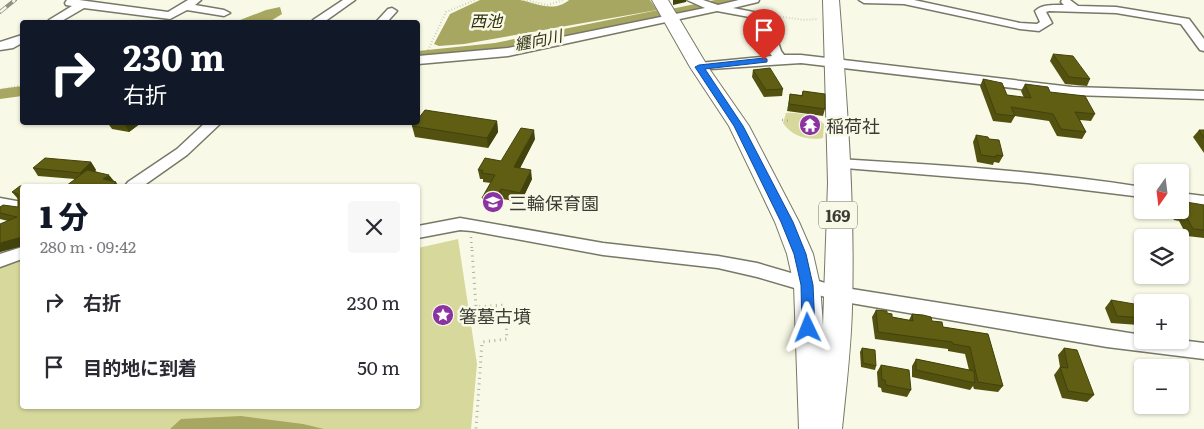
<!DOCTYPE html>
<html lang="ja">
<meta charset="utf-8">
<style>
:root{--surface:#fff;--page:#f7f7f7;--text:#2b2b33;--muted:#7c7c81;--accent:#111827}
body{margin:0;font-family:Literata,"Noto Sans JP",serif;background:var(--page);color:var(--text);height:100vh;display:flex;flex-direction:column;font-size:19px;white-space:nowrap}
*{box-sizing:border-box;margin:0}
p{font-size:16px;color:var(--muted)}
.icon{flex:none;width:28px;height:28px;fill:none;stroke:currentColor;stroke-width:2;stroke-linecap:round;stroke-linejoin:round}
.map{position:relative;flex:1;overflow:hidden}
.panel{position:absolute;left:20px;top:184px;width:400px;height:225px;display:flex;flex-direction:column;background:var(--surface);border-radius:5px;box-shadow:0 1px 4px #0004}
.panel>*{flex:none}
.top-card{position:absolute;left:20px;top:20px;width:400px;height:105px;border-radius:5px;box-shadow:0 1px 4px #0004;background:#111827;color:#fff;overflow:hidden}
.needle{width:32px;rotate:194deg}
.tools{position:absolute;left:1134px;top:164px;display:grid;gap:10px}
.tools a{display:grid;place-items:center;width:55px;height:55px;border-radius:5px;background:var(--surface);box-shadow:0 1px 4px #0004;font-size:25px}
.pin{position:absolute;display:grid;place-items:center;width:42px;height:42px;color:#fff;margin:-51px -21px;border-radius:50% 50% 50% 0;rotate:-45deg;box-shadow:0 0 5px #0007}
.pin .icon{rotate:45deg}
.me{position:absolute;width:55px;margin:-28px;rotate:358deg;stroke-linejoin:round;filter:drop-shadow(0 0 4px #0008)}
.turn{display:flex;align-items:center;gap:18px;height:105px;padding:0 20px;font-size:22px}
.turn .icon{width:65px;height:65px;stroke-width:2.5}
.turn b{display:block;font-size:35px;line-height:42px}
.round{display:grid;place-items:center;flex:none;width:52px;height:52px;border-radius:5px;background:var(--page)}
.head{display:flex;align-items:center;justify-content:space-between;height:85px;padding:0 20px}
h1{font-size:30px;font-weight:800;line-height:38px;color:var(--accent)}
ul{padding:0;list-style:none}
li{display:flex;align-items:center;gap:15px;height:65px;padding:0 20px}
li div{flex:1}
li b{display:block;font-size:19px}
li em{font-style:normal}
.map>svg:first-child{display:block}
</style>
<div class="map">
<svg width="1204" height="429" viewBox="0 0 1204 429">
<rect width="100%" height="100%" fill="#f8f9e6"/>
<g fill="#d7d89c">
<path d="M 786,113 C 798,112 815,115 824,124 L 823,138 C 807,141 792,136 783,123 Z"/>
<polygon points="458,239 477,364 471,429 0,429 0,266 22,258 22,406 418,406 418,248"/>
</g>
<g fill="#a7a761">
<path d="M 480,0 C 492,0 508,0 520,0 C 536,3 554,13 569,0 L 650,0 L 657,10 L 464,44 L 439,46 L 434,44 L 450,14 Z"/>
<polygon points="280,7 282,14 269,22 235,22 266,10"/>
<polygon points="241,416 303,424 324,429 170,429 181,419"/>
</g>
<g fill="none" stroke-linecap="round" stroke-linejoin="round">
<g fill="#a7a761" fill-rule="evenodd">
<polygon points="715,0 746,0 744,3 739,4 676,17 671,15 668,12 671,9"/>
<polygon points="658,10 663,12 666,15 663,18 495,53 418,61 418,51 495,43"/>
<polygon points="22,86 22,96 0,99 0,89"/>
</g>
<g stroke="#787868" stroke-width="3">
<g id="minor">
<polygon points="79,0 168,12 188,0 201,0 195,5 224,10 230,13 224,16 187,10 170,19 84,8 60,22 48,22 49,20 72,6 66,5 65,3 67,0"/>
<polygon points="343,0 355,0 324,22 312,22 313,20"/>
<polygon points="687,0 703,0 718,5 739,0 759,0 758,2 733,8 769,15 781,51 784,55 801,55 1072,87 1204,91 1204,99 1072,95 801,63 695,70 693,67 695,64 699,63 772,56 769,52 760,19 717,11 508,56 418,64 418,56 508,48 705,8"/>
<path d="M 859,0 L 914,0 L 1020,23 L 1037,24 L 1040,22 L 1035,11 C 1042,4 1053,5 1064,5 L 1061,2 L 1062,0 L 1070,0 L 1078,6 L 1116,7 L 1189,19 L 1204,39 L 1204,51 L 1200,50 L 1181,24 L 1116,13 L 1049,11 L 1046,12 L 1052,23 L 1039,31 L 1020,29 L 904,4 L 864,3 Z"/>
<polygon points="392,8 397,11 387,22 376,22 388,9"/>
<polygon points="22,35 22,43 13,48 0,50 0,42"/>
<polygon points="206,122 222,122 187,155 143,186 125,186 128,182 177,149"/>
<path d="M 838,159 C 940,165 1042,171 1142,187 L 1142,197 L 1028,183 L 833,167 L 831,164 L 833,161 Z"/>
<polygon points="1180,193 1204,196 1204,206 1180,203"/>
<polygon points="0,198 22,202 22,212 0,208"/>
<polygon points="460,218 603,243 718,256 757,263 839,287 1142,335 1142,340 1180,340 1204,343 1204,359 1107,347 839,301 757,277 718,268 603,255 472,231 460,230 418,238 418,226"/>
<polygon points="22,247 22,259 0,267 0,254"/>
</g>
</g>
<g stroke="#787868" stroke-width="2">
<path id="highway" d="M 652,0 L 668,0 L 708,67 L 749,126 L 799,222 L 813,254 L 820,285 L 823,326 L 828,183 L 823,0 L 839,0 C 847,102 855,205 852,308 C 851,348 846,389 842,429 L 799,429 L 794,285 L 787,254 L 775,222 L 729,126 L 690,67 Z"/>
</g>
<g stroke="#adaea0" stroke-width="2" stroke-dasharray="0.5 2.5" stroke-linecap="butt">
<polyline points="524,0 548,5 563,0"/>
<polyline points="774,16 805,20 818,19"/>
<polyline points="428,50 446,12 475,0"/>
<polyline points="0,90 22,85"/>
</g>
<g stroke="#adaea0" stroke-width="2.5" stroke-dasharray="1 4" stroke-linecap="butt">
<polyline points="782,120 791,121"/>
<polyline points="471,237 472,252"/>
</g>
<g stroke="#adaea0" stroke-width="3" stroke-dasharray="1 4.5" stroke-linecap="butt">
<polyline points="472,250 476,307 505,305 507,339 482,342 476,429"/>
<polyline points="490,322 506,320"/>
</g>
<use href="#minor" fill="#fff" fill-rule="evenodd"/>
<use href="#highway" fill="#fff" fill-rule="evenodd"/>
<g stroke="#909084" stroke-width="4">
<polyline id="rail" points="0,12 15,0"/>
</g>
<use href="#rail" stroke="#f8f9e6" stroke-width="2.5" stroke-dasharray="8" stroke-linecap="butt"/>
</g>
<g fill="#52510f">
<polygon points="1053,54 1090,79 1087,86 1065,84 1050,61"/>
<polygon points="753,70 783,89 782,96 764,97 752,77"/>
<polygon points="983,79 1007,95 1024,98 1021,91 1025,84 1050,92 1095,114 1091,121 1080,120 1086,132 1082,139 1057,136 1049,121 1015,116 1011,123 993,121 980,86"/>
<polygon points="803,91 825,109 823,116 787,111 790,94 802,95"/>
<polygon points="497,121 498,132 488,148 415,137 412,126"/>
<polygon points="107,122 141,123 129,132 112,129"/>
<polygon points="1199,130 1204,130 1204,153 1193,137"/>
<polygon points="976,135 989,139 1003,156 999,163 994,162 993,165 977,162 973,142"/>
<polygon points="535,139 520,168 532,179 521,202 502,199 496,210 484,207 482,198 491,183 483,182 483,179 480,179 478,170 501,161"/>
<polygon points="91,162 96,170 95,171 116,182 118,185 75,179 38,176 33,168"/>
<polygon points="22,186 22,246 0,252 8,221 0,219 0,207 18,207 18,199 12,192"/>
<polygon points="1204,205 1204,238 1187,236 1179,221 1174,220 1168,210 1180,210"/>
<polygon points="1111,300 1142,310 1142,322 1139,325 1111,323 1105,308"/>
<polygon points="876,310 887,313 892,317 909,320 912,314 932,321 943,327 988,334 1003,386 998,392 974,389 973,386 970,390 912,377 912,366 916,359 969,370 965,354 948,351 948,349 875,339 872,317"/>
<polygon points="862,348 876,366 875,370 861,367 860,352"/>
<polygon points="1064,348 1094,395 1087,402 1062,398 1054,375 1060,367 1058,355"/>
<polygon points="881,365 911,390 907,397 882,392 881,388 878,387 877,372"/>
</g>
<g fill="#42420d">
<polygon points="673,0 686,0 686,2 673,5"/>
<polygon points="497,121 498,132 488,148 487,138"/>
<polygon points="128,122 141,123 129,132 125,125"/>
<polygon points="534,130 535,139 516,176 514,167"/>
<polygon points="91,162 96,170 85,180 80,173"/>
<polygon points="531,170 532,179 521,202 520,193"/>
<polygon points="109,175 114,181 103,179"/>
<polygon points="501,189 502,199 496,210 495,200"/>
<polygon points="22,237 22,246 0,252 0,243"/>
</g>
<g fill="#5f5e12" stroke="#42420d">
<polygon points="1053,54 1073,56 1090,79 1069,77"/>
<polygon points="770,68 783,89 766,90 753,70"/>
<polygon points="983,79 1002,83 1007,95 1031,98 1025,84 1048,87 1050,92 1085,96 1095,114 1075,112 1086,132 1061,129 1053,114 1011,107 1015,116 996,114"/>
<polygon points="803,91 825,94 825,109 789,104 790,94 802,96"/>
<polygon points="425,110 497,121 487,138 412,126 415,122 418,122 418,119"/>
<polygon points="110,122 128,122 125,125"/>
<polygon points="521,128 534,130 514,167 531,170 520,193 501,189 495,200 482,198 495,175 482,173 483,170 478,170 485,158 501,161"/>
<polygon points="1199,130 1204,130 1204,138"/>
<polygon points="976,135 988,137 989,139 999,140 1003,156 996,155 996,157 981,155"/>
<polygon points="45,158 91,162 80,173 33,168"/>
<polygon points="87,170 109,175 103,179 116,182 114,184 125,186 66,186"/>
<polygon points="20,186 22,186 22,237 0,243 0,224 17,217 0,213 0,207 3,205 18,207 18,194 12,192"/>
<polygon points="1180,201 1204,205 1204,230 1193,229 1185,214 1179,213 1178,210 1180,210"/>
<polygon points="1111,300 1140,305 1142,310 1142,318 1117,316"/>
<polygon points="876,310 887,311 887,313 892,314 892,317 913,321 912,314 923,315 931,317 932,321 942,322 943,327 988,334 1003,386 978,382 970,347 953,344 952,342 878,332"/>
<polygon points="862,348 875,350 876,366 863,363"/>
<polygon points="1064,348 1077,350 1094,395 1068,391 1060,367 1068,368"/>
<polygon points="916,359 974,371 975,383 916,370"/>
<polygon points="881,365 909,370 911,390 886,385 885,380 882,380"/>
</g>
<polygon fill="#1a73e8" stroke="#114b97" points="764,58 767,59 767,62 705,69 743,126 793,222 806,254 813,285 815,328 813,332 808,334 804,332 802,328 801,285 794,254 781,222 734,126 695,67 699,65"/>
<defs>
<g id="temple-disc" transform="scale(1.125)"><circle r="9.5" fill="#8b34a1" stroke="#f8f9e6"/><path d="M0-6L5-2H3V0L6.5 2.5H4V6H1.5V3h-3V6H-4V2.5H-6.5L-3 0V-2H-5Z" fill="#fff"/></g>
<g id="school-disc" transform="scale(1.125)"><circle r="9.5" fill="#8b34a1" stroke="#f8f9e6"/><path d="M0-5L7-2L0 1L-7-2ZM-4 1L0 2.5L4 1V4Q0 6-4 4Z" fill="#fff"/></g>
<g id="sight-disc" transform="scale(1.125)"><circle r="9.5" fill="#8b34a1" stroke="#f8f9e6"/><path d="M0-6L1.8-2.2L6-1.7L2.9 1.2L3.7 5.4L0 3.3L-3.7 5.4L-2.9 1.2L-6-1.7L-1.8-2.2Z" fill="#fff"/></g>
</defs>
<g fill-rule="evenodd">
<use href="#temple-disc" x="810" y="125"/>
<use href="#school-disc" x="493" y="202"/>
<use href="#sight-disc" x="443" y="315"/>
</g>
<g text-anchor="middle" dominant-baseline="central" stroke-width="5" stroke-linejoin="round" paint-order="stroke">
<g font-size="16" font-style="italic" fill="#313111" stroke="#f8f9e6">
<text x="486" y="20">西池</text>
<text transform="translate(538 39) rotate(-11)">纒向川</text>
</g>
<rect fill="#f8f9e6" stroke="#747469" stroke-width="1" x="819" y="201.5" width="38" height="27" rx="4"/>
<g font-size="16" font-weight="bold" fill="#3b3b34">
<text x="838" y="215">169</text>
</g>
<g font-size="18" fill="#3b3b34" stroke="#f8f9e6" text-anchor="start">
<text x="826" y="125">稲荷社</text>
<text x="509" y="202">三輪保育園</text>
<text x="459" y="315">箸墓古墳</text>
</g>
</g>
</svg>
<div class="tools">
<a><svg class="needle" viewBox="-14 -14 28 28"><path d="M0-13l5 13h-10z" fill="#e53935"/><path d="M0 13l5-13h-10z" fill="#7c7c81"/></svg></a>
<a><svg class="icon" aria-label="layers" viewBox="0 0 24 24"><path d="M12 4l9 5-9 5-9-5zM3 14l9 5 9-5"/></svg></a>
<a>+</a>
<a>−</a>
</div>
<div class="pin" style="left:764px;top:60px;background:#d93025"><svg class="icon" aria-label="arrive" viewBox="0 0 24 24"><path d="M6 21V4h12l-3 4 3 4H6"/></svg></div>
<svg class="me" style="left:808px;top:328px" viewBox="-20 -20 40 40"><path d="M0-17L14 15 0 8-14 15z" fill="#1a73e8" stroke="#fff" stroke-width="4"/></svg>
<div class="top-card">
<div class="turn"><svg class="icon" aria-label="right" viewBox="0 0 24 24"><path d="M7 20v-9h11M14 6l5 5-5 5"/></svg><div><b>230 m</b>右折</div></div>
</div>
<section class="panel">
<div class="head"><div><h1>1 分</h1><p>280 m · 09:42</p></div><a class="round"><svg class="icon" aria-label="close" viewBox="0 0 24 24"><path d="M6 6l12 12M18 6L6 18"/></svg></a></div>
<ul>
<li><svg class="icon" aria-label="right" viewBox="0 0 24 24"><path d="M7 20v-9h11M14 6l5 5-5 5"/></svg><div><b>右折</b></div><em>230 m</em></li>
<li><svg class="icon" aria-label="arrive" viewBox="0 0 24 24"><path d="M6 21V4h12l-3 4 3 4H6"/></svg><div><b>目的地に到着</b></div><em>50 m</em></li>
</ul>
</section>
</div>
